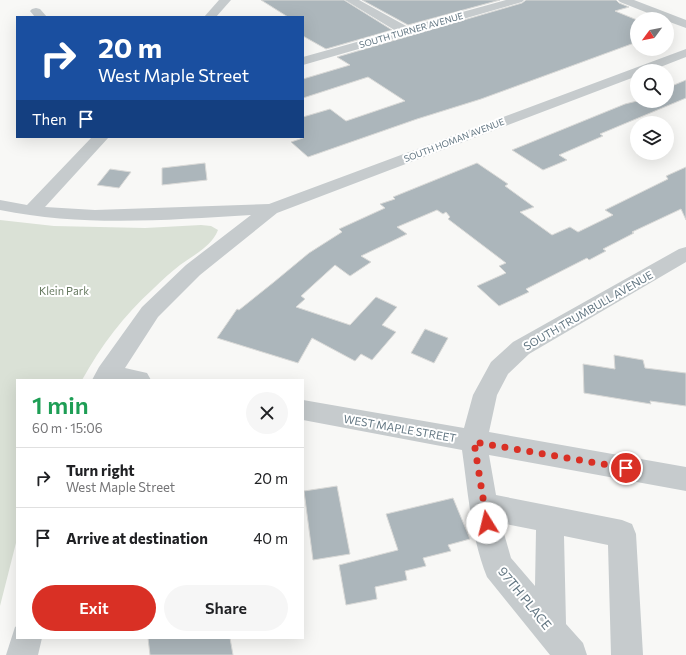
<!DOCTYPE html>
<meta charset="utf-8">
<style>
:root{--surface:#fff;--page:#f6f6f6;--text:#202124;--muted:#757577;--line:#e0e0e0;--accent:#d93025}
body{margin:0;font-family:Commissioner,sans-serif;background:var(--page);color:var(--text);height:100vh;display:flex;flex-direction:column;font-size:15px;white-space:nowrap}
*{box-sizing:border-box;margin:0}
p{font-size:13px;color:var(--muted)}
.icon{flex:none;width:22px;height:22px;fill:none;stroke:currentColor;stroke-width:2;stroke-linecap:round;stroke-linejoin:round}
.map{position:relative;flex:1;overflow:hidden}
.panel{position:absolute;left:16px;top:379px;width:288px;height:260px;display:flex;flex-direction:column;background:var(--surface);border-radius:0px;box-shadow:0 4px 16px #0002}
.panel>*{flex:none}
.top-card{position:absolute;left:16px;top:16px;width:288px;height:122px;border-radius:0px;box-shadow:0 4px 16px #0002;background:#1a4fa0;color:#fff;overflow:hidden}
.needle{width:26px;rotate:238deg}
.fabs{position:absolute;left:630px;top:12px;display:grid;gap:8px}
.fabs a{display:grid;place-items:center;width:44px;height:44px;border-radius:50%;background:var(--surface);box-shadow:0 4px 16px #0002;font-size:20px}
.pin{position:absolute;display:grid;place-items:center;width:34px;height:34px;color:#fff;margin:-17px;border:2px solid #fff;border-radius:50%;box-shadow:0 1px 4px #0007}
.me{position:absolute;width:44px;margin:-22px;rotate:351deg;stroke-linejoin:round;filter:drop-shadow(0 0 3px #0008)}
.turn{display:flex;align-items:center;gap:14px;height:84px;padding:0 16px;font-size:18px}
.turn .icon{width:52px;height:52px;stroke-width:2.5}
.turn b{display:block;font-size:28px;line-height:34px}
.then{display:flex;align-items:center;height:38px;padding:0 16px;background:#0003;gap:8px;font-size:15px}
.round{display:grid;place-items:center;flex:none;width:42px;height:42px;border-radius:21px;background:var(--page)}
.headline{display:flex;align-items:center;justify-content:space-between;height:68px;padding:0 16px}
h1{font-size:24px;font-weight:600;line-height:30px;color:#1e9e55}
.button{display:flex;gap:8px;margin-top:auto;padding:8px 16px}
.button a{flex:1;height:46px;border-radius:24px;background:var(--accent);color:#fff;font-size:16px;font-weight:600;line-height:46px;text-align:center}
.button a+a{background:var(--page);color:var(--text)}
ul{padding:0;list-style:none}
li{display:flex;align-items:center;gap:12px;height:60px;padding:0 16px;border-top:1px solid var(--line)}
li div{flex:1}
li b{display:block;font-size:15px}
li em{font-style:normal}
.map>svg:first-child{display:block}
</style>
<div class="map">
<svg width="686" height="655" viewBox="0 0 686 655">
<rect width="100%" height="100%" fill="#f8f8f6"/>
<path fill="#dae1d6" d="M 0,220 L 54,226 L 145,228 L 201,225 L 211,226 L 218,230 C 212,246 194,255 180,265 C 171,272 162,280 153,289 C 124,315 101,346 82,380 L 17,380 L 17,539 L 0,606 Z"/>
<g fill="#acb6bb" stroke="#dadad8">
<polygon points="261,0 344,0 392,30 326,49 303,36 303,17 288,17"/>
<polygon points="362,0 500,0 408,25"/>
<polygon points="526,0 616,0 619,3 629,7 615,11 637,20 637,42 481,99 417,119 308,157 291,142 303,138 303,117 330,109 346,121 405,101 368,77 303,98 303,79 350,65 337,57 522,3"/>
<polygon points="686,80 686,98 600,134 603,136 559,155 567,160 543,170 512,150 625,104 637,101 667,101 667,88"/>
<polygon points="205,163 207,180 162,185 162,168"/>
<polygon points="477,163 508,184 505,186 534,207 520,212 552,235 570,227 578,232 613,215 605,210 668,179 666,176 686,167 686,220 681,209 632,232 634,233 603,249 606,251 589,260 587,258 526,289 529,292 499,306 477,286 506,273 499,266 506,263 448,219 450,217 446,212 443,214 437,210 397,227 407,234 361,256 371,262 350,276 335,265 301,296 305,299 296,307 350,325 376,297 397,307 382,325 396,332 372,360 361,354 355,361 312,338 298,363 217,338 237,309 239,310 274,282 309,253 342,232 339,229 385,208 380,204 395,199 393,197"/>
<polygon points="110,169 131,172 119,188 97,185"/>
<polygon points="425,329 448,338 434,363 411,353"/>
<polygon points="614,355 643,360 645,368 686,373 686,406 650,401 651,404 584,393 583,364 615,369"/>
<polygon points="337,486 350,554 313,560 304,491"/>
<polygon points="453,498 470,539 448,545 451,551 423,558 426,566 405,571 407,580 375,587 377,599 346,605 339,565 398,550 386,514"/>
<polygon points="148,638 230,638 233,655 150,655"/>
</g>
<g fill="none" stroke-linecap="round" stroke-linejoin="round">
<g fill="#c6cbcd" fill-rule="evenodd">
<polygon points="219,0 231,0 216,17 204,17"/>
<polygon points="345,0 359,0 408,27 506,0 524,0 522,2 303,65 303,57 396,31"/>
<polygon points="618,0 634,0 686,20 686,28 667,21 667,19 663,19 620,2"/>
<polygon points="36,8 40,9 47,17 35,17 30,11 32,9"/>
<path d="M 686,49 L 686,57 L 650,71 L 637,71 L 637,76 L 277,213 L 200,275 L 158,317 L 125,368 L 147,373 L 151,380 L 92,380 L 99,367 L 142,307 L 186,265 L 251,215 C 167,220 83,227 0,210 L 0,200 L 27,205 L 92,137 L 109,137 L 45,207 L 95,210 L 269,204 Z"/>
<path d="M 686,247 L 686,262 L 529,354 L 508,374 L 497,395 L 489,432 L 686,467 L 686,491 L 489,455 L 496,495 L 622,520 L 632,524 L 636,534 L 643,655 L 611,655 L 608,545 L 564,536 L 566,624 L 583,643 L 587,655 L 550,655 L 487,577 C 471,537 468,492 462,450 L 303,420 L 303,400 L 464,428 L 473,395 L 491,362 L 513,342 L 679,249 ZM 501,523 L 536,530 L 535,586 L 511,558 Z"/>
<polygon points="17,626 17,638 42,638 38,655 6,655 15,627"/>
</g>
</g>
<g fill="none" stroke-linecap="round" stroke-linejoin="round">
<polyline stroke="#d93025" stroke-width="7" stroke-dasharray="0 12.6" points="487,523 474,442 626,468"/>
</g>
<g text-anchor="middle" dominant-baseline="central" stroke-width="4" stroke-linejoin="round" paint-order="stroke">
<g font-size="9" fill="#627682" stroke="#fff">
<text transform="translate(411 30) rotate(-16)">SOUTH TURNER AVENUE</text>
<text transform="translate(454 140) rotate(-21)">SOUTH HOMAN AVENUE</text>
</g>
<g font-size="11" fill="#677a61" stroke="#fff">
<text x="64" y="290">Klein Park</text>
</g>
<g font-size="11" fill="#627682" stroke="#fff">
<text transform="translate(588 310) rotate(-30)">SOUTH TRUMBULL AVENUE</text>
<text transform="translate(400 428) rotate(10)">WEST MAPLE STREET</text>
</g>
<g font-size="13" fill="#627682" stroke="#fff">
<text transform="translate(525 598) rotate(51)">97TH PLACE</text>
</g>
</g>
</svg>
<div class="fabs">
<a><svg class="needle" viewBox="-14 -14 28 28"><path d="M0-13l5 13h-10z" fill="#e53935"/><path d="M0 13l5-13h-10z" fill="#757577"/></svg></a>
<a><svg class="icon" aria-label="search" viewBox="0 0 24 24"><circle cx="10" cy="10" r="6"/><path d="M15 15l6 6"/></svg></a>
<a><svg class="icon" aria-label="layers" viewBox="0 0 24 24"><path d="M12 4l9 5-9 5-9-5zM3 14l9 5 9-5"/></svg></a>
</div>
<div class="pin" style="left:626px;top:468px;background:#d93025"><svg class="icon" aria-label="arrive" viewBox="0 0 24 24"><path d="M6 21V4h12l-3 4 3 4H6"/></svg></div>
<svg class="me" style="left:487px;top:523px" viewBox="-20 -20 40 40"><circle r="19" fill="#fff"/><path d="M0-13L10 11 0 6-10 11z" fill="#d93025"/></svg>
<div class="top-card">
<div class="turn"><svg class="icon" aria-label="right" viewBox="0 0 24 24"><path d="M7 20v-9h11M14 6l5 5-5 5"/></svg><div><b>20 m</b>West Maple Street</div></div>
<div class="then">Then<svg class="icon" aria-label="arrive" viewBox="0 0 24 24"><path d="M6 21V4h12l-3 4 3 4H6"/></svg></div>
</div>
<section class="panel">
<div class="headline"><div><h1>1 min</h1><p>60 m · 15:06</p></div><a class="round"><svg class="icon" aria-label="close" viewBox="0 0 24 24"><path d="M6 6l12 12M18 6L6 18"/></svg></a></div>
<ul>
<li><svg class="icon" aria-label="right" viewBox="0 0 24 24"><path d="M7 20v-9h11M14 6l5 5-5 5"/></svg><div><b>Turn right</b><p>West Maple Street</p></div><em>20 m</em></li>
<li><svg class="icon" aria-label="arrive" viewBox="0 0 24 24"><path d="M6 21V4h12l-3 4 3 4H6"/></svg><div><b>Arrive at destination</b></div><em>40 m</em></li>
</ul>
<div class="button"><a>Exit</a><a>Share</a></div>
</section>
</div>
